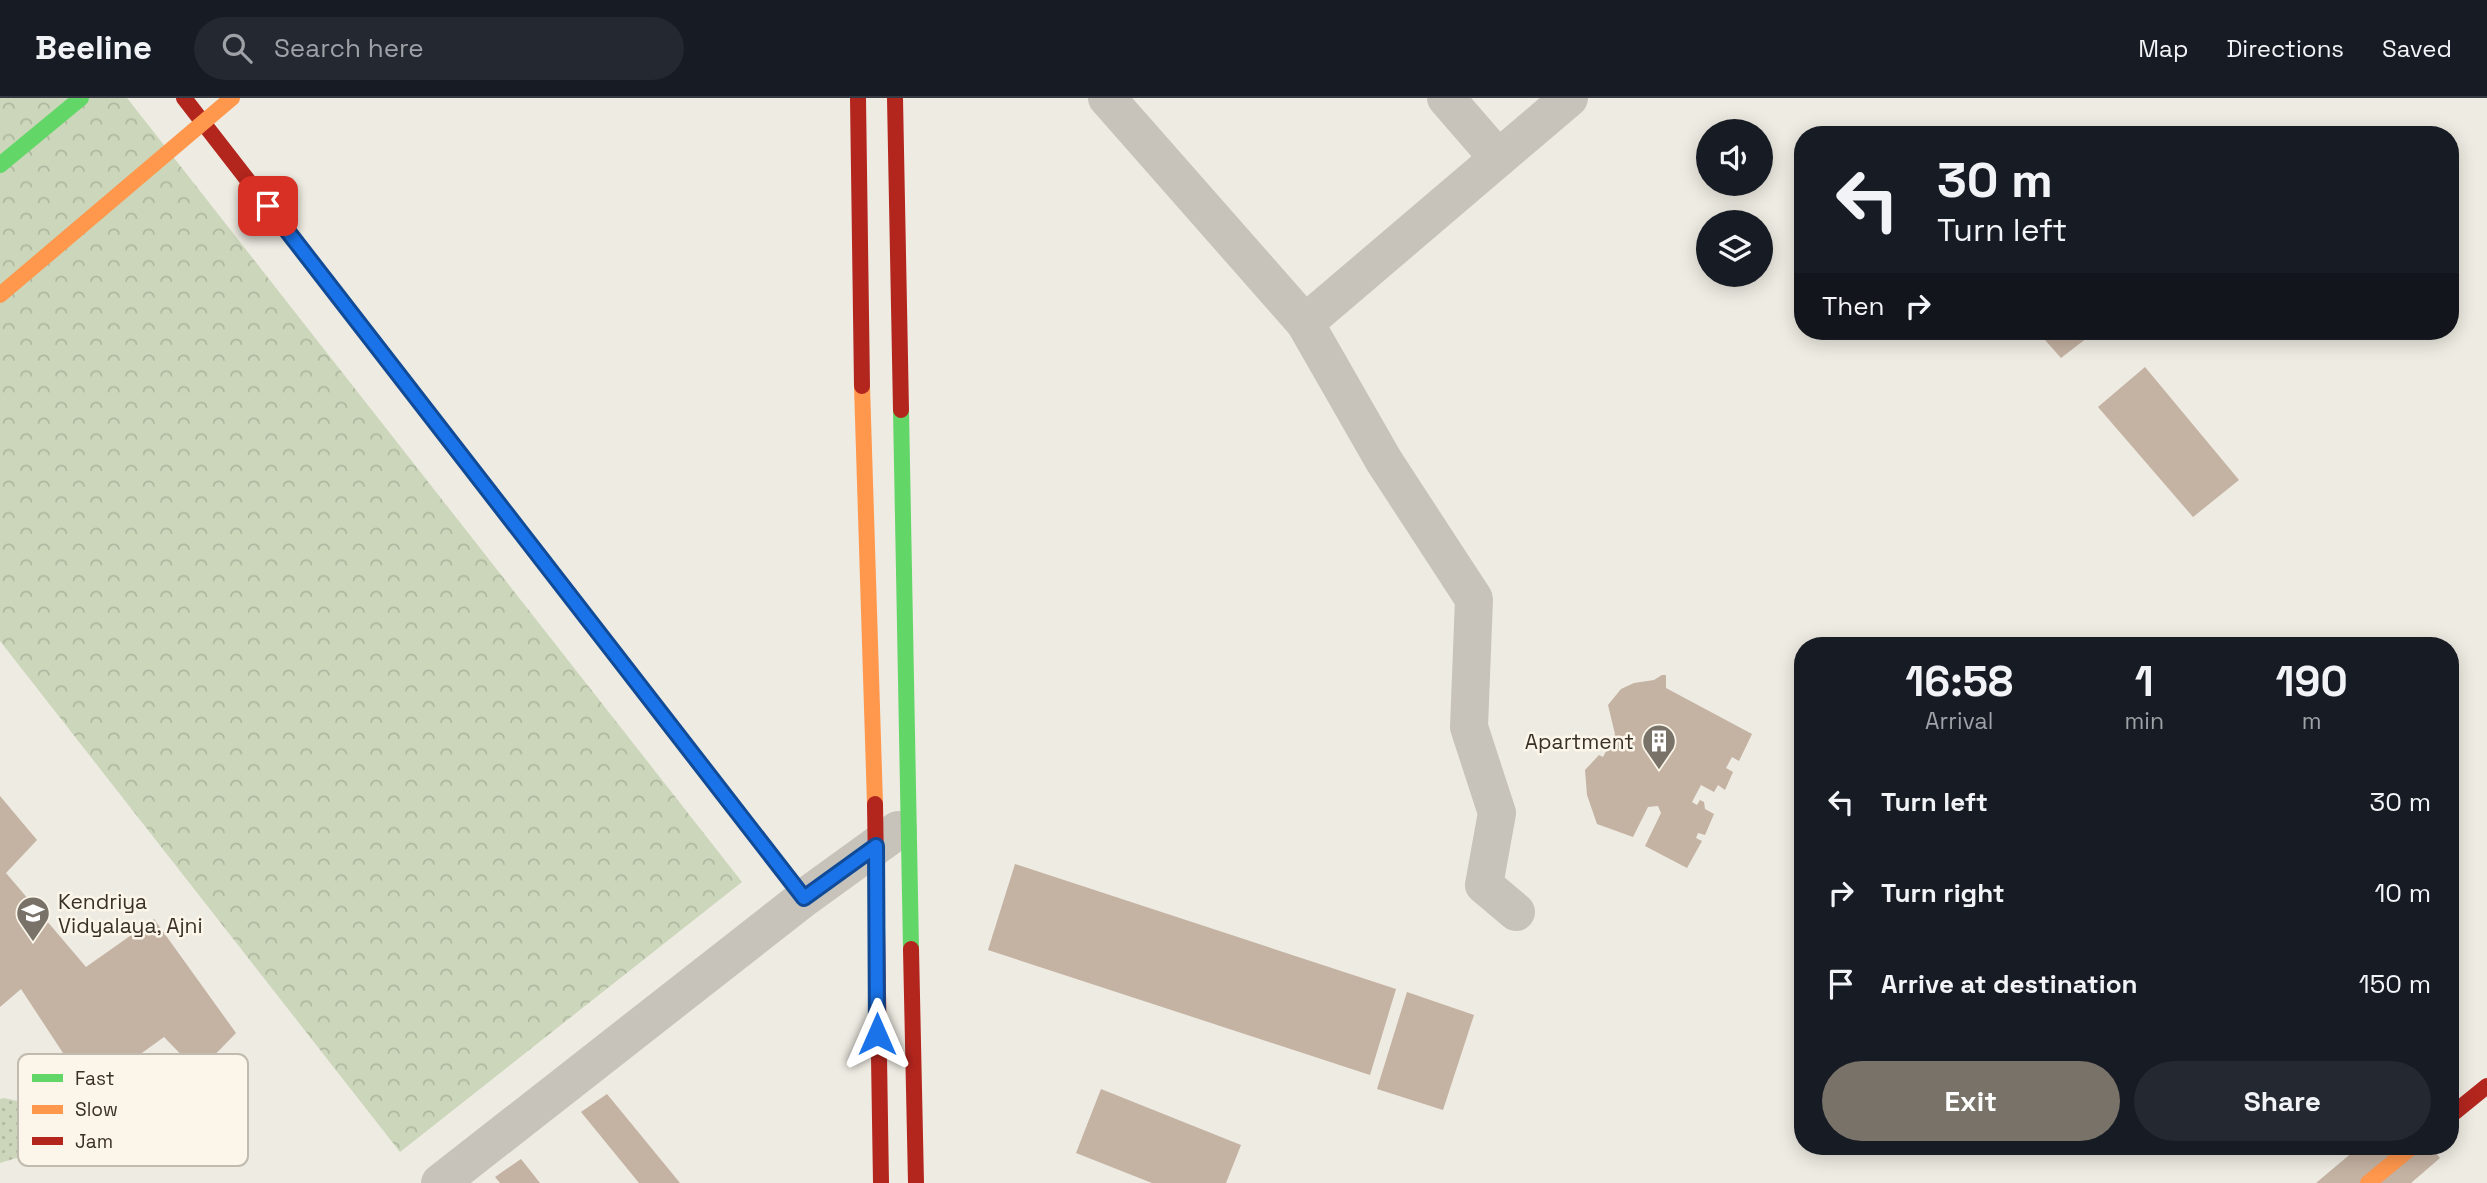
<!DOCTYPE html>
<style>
:root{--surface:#171b24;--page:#242831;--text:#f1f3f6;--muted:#9ea1a6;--line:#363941;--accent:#787269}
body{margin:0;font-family:"Space Grotesk",sans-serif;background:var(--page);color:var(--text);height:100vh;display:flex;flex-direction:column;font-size:26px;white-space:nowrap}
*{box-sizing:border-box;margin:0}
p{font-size:23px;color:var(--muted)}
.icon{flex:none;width:38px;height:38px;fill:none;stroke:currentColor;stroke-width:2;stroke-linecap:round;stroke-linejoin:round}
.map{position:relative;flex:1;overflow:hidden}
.details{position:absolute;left:1794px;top:539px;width:665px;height:518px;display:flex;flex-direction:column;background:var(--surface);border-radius:28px;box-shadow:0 4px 18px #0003}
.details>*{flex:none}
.banner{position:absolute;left:1794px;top:28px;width:665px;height:214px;border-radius:28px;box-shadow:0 4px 18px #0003;background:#171b24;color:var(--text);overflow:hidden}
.tools{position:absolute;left:1696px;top:21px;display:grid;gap:14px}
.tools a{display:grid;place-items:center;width:77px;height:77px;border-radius:50%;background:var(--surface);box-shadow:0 4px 18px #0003;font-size:35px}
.pin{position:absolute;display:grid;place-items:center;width:60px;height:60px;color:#fff;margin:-30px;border-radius:14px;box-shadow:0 4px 10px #0006}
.me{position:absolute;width:77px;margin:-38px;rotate:0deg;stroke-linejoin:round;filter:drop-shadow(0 0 5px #0008)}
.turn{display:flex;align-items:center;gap:24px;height:147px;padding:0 28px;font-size:32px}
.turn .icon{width:91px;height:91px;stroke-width:2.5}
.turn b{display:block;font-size:49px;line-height:60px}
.then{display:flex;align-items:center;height:66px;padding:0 28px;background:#0003;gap:14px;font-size:26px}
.eta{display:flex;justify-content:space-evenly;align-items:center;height:119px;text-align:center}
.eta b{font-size:42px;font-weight:800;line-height:49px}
.action{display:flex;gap:14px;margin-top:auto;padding:14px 28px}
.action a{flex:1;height:80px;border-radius:42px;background:var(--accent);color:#fff;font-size:28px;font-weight:800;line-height:80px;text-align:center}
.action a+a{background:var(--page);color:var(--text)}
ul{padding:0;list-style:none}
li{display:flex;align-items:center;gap:21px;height:91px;padding:0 28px}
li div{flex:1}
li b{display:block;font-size:26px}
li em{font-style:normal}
header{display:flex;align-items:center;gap:42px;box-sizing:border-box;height:98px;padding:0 35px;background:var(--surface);border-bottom:2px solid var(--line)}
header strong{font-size:33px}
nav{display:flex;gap:38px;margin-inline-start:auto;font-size:24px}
.search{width:490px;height:63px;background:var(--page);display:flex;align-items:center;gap:18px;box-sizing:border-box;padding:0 24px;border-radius:38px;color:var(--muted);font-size:26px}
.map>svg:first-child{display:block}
</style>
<header>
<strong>Beeline</strong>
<div class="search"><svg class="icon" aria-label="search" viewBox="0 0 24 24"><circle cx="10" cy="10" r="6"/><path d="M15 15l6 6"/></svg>Search here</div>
<nav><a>Map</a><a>Directions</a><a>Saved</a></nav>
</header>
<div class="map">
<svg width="2487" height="1085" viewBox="0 0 2487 1085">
<defs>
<pattern id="grass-dots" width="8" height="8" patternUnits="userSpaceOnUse" patternTransform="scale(1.75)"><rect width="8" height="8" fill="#cbd6ba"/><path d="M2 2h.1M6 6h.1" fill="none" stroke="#afb8a0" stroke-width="1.8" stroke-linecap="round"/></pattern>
<pattern id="forest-crowns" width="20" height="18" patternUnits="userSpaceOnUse" patternTransform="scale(1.75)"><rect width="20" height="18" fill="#cbd6ba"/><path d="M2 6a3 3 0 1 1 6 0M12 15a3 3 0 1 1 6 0" fill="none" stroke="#afb8a0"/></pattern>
</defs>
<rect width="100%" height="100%" fill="#eeebe2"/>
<polygon fill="url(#grass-dots)" points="4,1000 22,1004 33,1019 34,1038 20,1059 0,1065 0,1001"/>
<polygon fill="url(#forest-crowns)" points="0,0 127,0 742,784 400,1054 0,543"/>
<g fill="#c4b2a2">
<polygon points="2037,233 2096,233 2061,260"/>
<polygon points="2145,269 2239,382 2193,419 2098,309"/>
<polygon points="1662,577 1666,577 1666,590 1752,636 1739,663 1732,659 1726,670 1733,674 1725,692 1718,687 1714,694 1701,687 1692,704 1697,707 1700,702 1704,704 1705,711 1714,716 1705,737 1698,735 1696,740 1702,743 1687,770 1645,748 1661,715 1658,708 1648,709 1633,739 1597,726 1587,697 1585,672 1599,657 1603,659 1615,636 1608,607 1621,591 1634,585 1654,582"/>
<polygon points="0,698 37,742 6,775 86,869 154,821 236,935 198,974 164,939 110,978 123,1001 78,1033 33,980 65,958 21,891 0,909"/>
<polygon points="1015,766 1396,891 1370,977 988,852"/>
<polygon points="1407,894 1474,917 1443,1012 1377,991"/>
<polygon points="1101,991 1241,1047 1226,1085 1152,1085 1076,1055"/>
<polygon points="607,996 680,1085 639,1085 581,1014"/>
<polygon points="2360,1048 2430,1048 2440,1060 2411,1085 2316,1085"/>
<polygon points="521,1061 540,1085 500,1085 495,1079"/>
</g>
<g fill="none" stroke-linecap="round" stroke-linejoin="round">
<g stroke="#c8c3ba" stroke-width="38">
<polyline points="1107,0 1305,225 1569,0"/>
<polyline points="1446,0 1498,60"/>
<polyline points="1305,225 1384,363 1474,501 1469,629 1497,715 1484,787 1516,814"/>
<polyline points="440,1085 804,800 898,732"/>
</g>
<g stroke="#63d668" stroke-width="16">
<polyline points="0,67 81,0"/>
<polyline points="901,312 911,851"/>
<polyline points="460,356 672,630"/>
</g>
<g stroke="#ff974d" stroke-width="16">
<polyline points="862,288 875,706"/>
<polyline points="2368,1085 2413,1048"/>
</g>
<g stroke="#b3261e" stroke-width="16">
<polyline points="184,0 460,356"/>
<polyline points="858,0 862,288"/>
<polyline points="895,0 901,312"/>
<polyline points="672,630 804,800"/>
<polyline points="875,706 881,1085"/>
<polyline points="911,851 916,1085"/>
<polyline points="2450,1018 2487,988"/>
</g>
<polyline stroke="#ff974d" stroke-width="16" points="0,197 232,0"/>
</g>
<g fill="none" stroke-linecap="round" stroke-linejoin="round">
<g stroke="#114b97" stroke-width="18">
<polyline id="route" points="268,108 804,800 876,748 877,936"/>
</g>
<use href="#route" stroke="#1a73e8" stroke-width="12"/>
</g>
<defs>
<g id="building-pin" transform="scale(1.75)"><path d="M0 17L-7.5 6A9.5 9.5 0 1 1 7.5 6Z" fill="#787269" stroke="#fbf6e9"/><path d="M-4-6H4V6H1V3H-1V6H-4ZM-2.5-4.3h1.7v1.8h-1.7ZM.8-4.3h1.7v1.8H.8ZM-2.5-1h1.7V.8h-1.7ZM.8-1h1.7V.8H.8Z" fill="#fff"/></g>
<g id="school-pin" transform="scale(1.75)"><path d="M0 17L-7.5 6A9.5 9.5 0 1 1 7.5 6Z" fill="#787269" stroke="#fbf6e9"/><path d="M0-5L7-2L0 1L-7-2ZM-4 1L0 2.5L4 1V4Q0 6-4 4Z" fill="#fff"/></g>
</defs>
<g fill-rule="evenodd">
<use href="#building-pin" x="1659" y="643"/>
<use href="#school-pin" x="33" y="815"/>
</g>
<g text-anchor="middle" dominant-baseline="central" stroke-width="5" stroke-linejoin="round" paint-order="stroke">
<g font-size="21" fill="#393128" stroke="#fbf6e9" text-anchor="end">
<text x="1634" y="643">Apartment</text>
<text x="58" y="803" text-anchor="start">Kendriya<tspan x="58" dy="24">Vidyalaya, Ajni</tspan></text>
</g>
</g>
<rect x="18" y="956" width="230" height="112" rx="10" fill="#fbf6e9" stroke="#c1bbaf" stroke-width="2"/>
<rect x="32" y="976" width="31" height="8" fill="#63d668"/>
<rect x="32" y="1007" width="31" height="9" fill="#ff974d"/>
<rect x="32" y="1039" width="31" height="8" fill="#b3261e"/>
<g font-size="19" fill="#393128">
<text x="75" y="987">Fast</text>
<text x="75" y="1018">Slow</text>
<text x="75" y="1050">Jam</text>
</g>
</svg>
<div class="tools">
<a><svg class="icon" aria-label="sound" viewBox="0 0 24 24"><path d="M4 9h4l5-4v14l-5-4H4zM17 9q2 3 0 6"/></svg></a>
<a><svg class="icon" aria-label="layers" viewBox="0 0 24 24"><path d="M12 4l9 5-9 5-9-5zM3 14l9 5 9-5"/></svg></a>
</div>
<div class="pin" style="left:268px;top:108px;background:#d93025"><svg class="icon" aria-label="arrive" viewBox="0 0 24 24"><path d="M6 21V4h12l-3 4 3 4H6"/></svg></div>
<svg class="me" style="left:877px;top:936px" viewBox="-20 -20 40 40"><path d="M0-17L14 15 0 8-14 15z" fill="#1a73e8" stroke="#fff" stroke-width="4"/></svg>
<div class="banner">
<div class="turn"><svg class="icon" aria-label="left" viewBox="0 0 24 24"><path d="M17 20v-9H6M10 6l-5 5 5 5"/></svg><div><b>30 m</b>Turn left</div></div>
<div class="then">Then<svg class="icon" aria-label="right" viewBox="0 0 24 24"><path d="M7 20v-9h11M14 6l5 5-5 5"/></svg></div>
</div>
<section class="details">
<div class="eta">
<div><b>16:58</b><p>Arrival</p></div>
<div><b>1</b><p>min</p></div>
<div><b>190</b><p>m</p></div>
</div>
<ul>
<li><svg class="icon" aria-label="left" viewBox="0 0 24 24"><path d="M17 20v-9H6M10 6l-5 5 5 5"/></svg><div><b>Turn left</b></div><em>30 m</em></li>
<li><svg class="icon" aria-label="right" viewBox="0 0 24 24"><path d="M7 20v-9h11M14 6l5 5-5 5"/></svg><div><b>Turn right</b></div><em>10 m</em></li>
<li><svg class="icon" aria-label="arrive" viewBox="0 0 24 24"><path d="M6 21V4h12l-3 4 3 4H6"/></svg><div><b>Arrive at destination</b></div><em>150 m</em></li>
</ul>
<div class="action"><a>Exit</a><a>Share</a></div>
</section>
</div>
